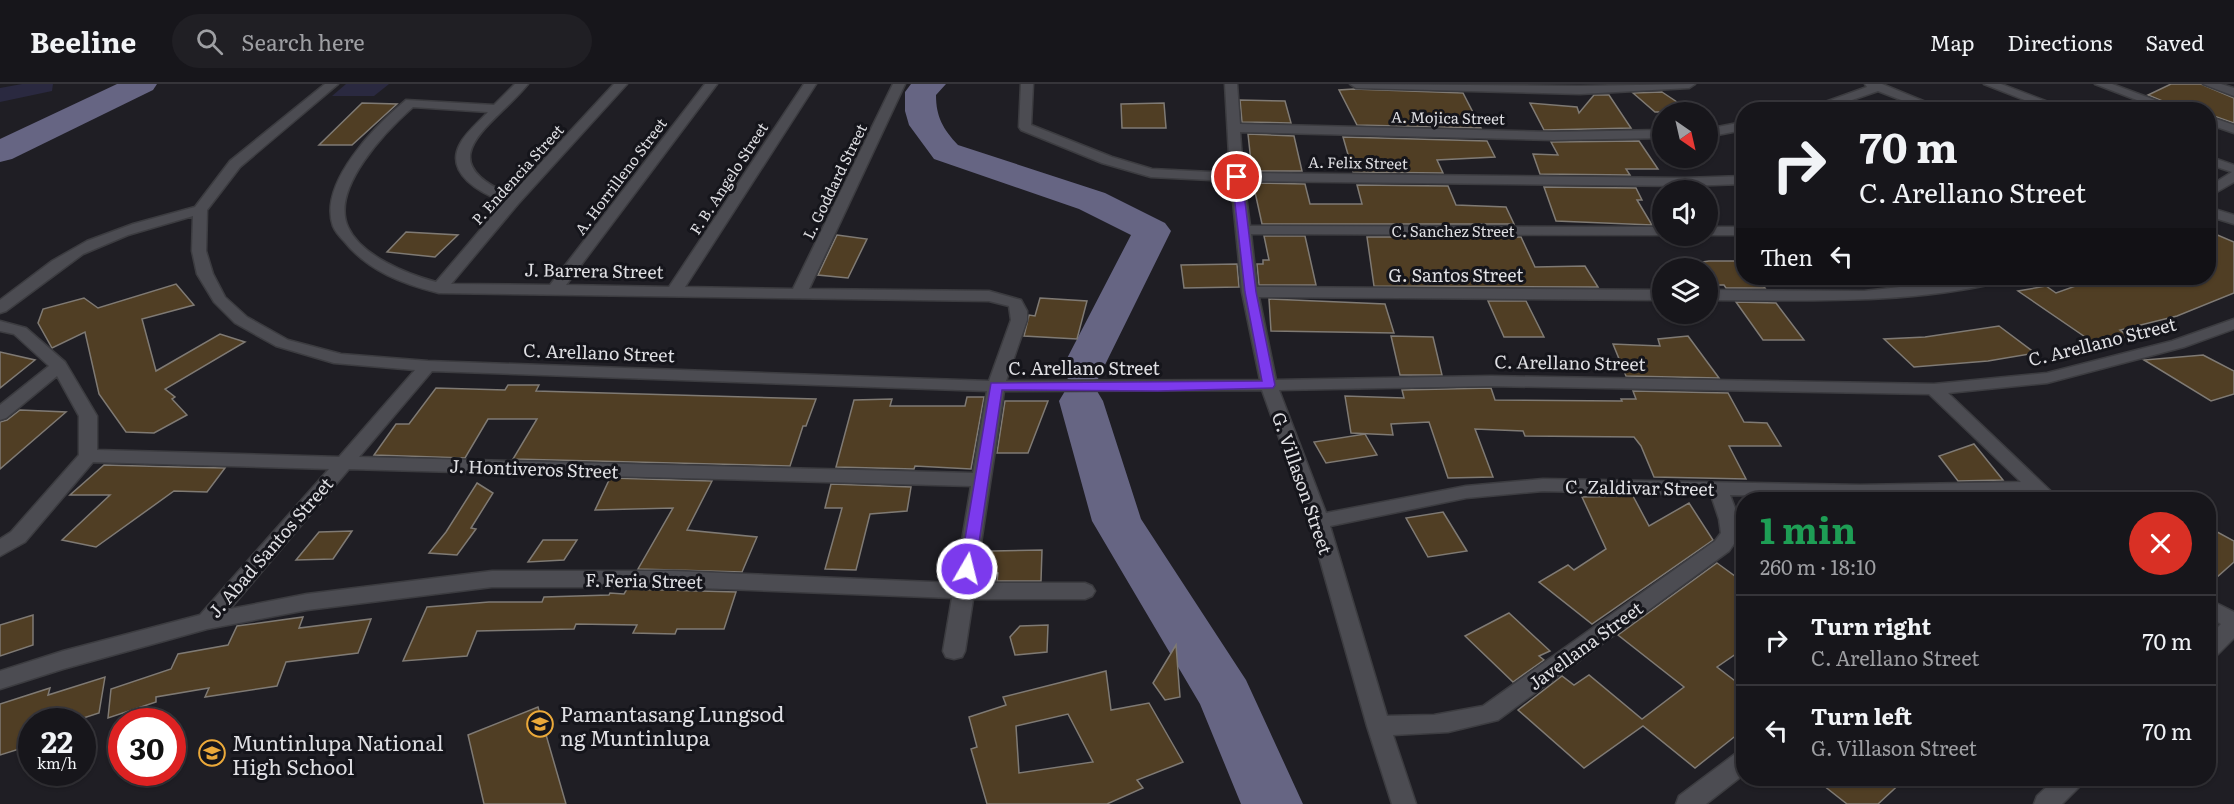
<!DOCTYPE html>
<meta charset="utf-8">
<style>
:root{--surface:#17161b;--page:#201f24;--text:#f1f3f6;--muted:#9e9fa3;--line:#36353a}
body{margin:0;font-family:Literata,serif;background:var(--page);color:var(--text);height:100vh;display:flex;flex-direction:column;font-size:22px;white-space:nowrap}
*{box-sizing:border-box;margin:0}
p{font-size:20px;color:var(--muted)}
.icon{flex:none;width:33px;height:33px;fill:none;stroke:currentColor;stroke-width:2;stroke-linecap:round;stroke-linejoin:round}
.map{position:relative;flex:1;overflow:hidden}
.panel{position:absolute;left:1736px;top:408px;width:480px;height:294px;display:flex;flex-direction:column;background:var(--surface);border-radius:24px;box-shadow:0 2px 4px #0004,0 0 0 2px var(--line)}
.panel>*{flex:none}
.top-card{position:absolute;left:1736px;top:18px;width:480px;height:183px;border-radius:24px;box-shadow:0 2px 4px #0004,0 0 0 2px var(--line);background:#17161b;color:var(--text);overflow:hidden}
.needle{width:39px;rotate:146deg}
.controls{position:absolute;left:1652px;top:18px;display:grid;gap:12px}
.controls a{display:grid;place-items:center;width:66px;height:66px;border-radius:50%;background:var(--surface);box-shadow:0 2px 4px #0004,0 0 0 2px var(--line);font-size:30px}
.speed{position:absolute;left:18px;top:624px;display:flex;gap:12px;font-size:30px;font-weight:700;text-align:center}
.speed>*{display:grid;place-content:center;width:78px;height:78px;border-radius:50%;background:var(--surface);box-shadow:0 2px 4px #0004,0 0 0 2px var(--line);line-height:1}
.speed small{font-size:15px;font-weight:400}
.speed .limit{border:9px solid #d22;background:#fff;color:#111}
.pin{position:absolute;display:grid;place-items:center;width:51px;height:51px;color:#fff;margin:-26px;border:3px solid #fff;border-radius:50%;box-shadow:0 2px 6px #0007}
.me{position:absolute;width:66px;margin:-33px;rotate:8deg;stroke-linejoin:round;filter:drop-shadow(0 0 4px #0008)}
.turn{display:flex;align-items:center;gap:21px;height:126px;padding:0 24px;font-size:27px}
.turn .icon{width:78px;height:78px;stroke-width:2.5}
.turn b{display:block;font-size:42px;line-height:51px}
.then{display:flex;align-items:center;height:57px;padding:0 24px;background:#0003;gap:12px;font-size:22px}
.round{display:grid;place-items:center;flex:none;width:63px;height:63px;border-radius:32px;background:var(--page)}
.head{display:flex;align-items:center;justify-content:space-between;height:102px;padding:0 24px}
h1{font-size:36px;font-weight:700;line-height:45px;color:#1e9e55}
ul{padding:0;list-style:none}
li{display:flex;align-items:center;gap:18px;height:90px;padding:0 24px;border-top:2px solid var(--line)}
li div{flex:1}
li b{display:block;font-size:22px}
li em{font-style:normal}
header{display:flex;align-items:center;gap:36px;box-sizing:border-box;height:84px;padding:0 30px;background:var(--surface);border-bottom:2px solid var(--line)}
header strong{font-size:28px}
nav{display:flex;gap:33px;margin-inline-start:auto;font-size:21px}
.search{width:420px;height:54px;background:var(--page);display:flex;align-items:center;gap:15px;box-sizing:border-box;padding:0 21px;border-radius:33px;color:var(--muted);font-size:22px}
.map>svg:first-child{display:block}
</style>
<header>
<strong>Beeline</strong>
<div class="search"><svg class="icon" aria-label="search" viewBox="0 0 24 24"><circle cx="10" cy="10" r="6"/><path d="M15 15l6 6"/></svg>Search here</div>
<nav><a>Map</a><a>Directions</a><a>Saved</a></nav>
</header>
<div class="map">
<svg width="2234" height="720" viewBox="0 0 2234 720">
<rect width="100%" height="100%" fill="#1f1e24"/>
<g fill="#2a2940">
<polygon points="22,0 53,0 52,7 0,18 0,4"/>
<polygon points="346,0 389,0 374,12 332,12"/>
</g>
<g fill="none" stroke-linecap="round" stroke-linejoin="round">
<g fill="#666583" fill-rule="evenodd">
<polygon points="117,0 157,0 153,6 12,75 0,78 0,55"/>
<path d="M 911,0 L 946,0 L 936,11 C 936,33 943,45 958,61 L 1105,109 L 1165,139 L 1171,147 L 1098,295 L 1083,299 L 1068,295 L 1061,286 L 1131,151 L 1079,125 L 934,75 L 909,41 L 905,27 L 905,8 Z"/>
<polygon points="1081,303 1097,307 1103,317 1141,435 1246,596 1303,720 1241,720 1200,620 1092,437 1059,317 1065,307"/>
</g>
</g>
<g fill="#503e24" stroke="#7f7a74" stroke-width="1.5" fill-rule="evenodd">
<polygon points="2171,0 2201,0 2234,14 2234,39 2208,30 2208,26 2184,26 2148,11"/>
<polygon points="1354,5 1463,9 1481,44 1357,41 1339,6"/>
<polygon points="1662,8 1692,28 1655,28 1633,9"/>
<polygon points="1594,11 1609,11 1631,44 1544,46 1530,19 1577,23 1579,29"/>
<polygon points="1240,16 1285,17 1291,39 1242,38"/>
<polygon points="2134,17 2155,26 2117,26"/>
<polygon points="362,19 397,20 352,61 319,61"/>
<polygon points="1164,19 1166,44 1122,44 1121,20"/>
<polygon points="1248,50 1294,52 1302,87 1252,87"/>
<polygon points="1343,53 1487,57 1495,73 1437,76 1443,89 1353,88"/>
<polygon points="1639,57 1658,85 1626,85 1630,91 1540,90 1533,70 1558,71 1551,58"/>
<polygon points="1253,99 1305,100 1310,120 1362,120 1357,101 1448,102 1456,121 1506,123 1514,140 1262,140"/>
<polygon points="1544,103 1636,104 1642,116 1637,116 1652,141 1556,137"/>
<polygon points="2208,147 2234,158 2234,209 2177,232 2120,246 2129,253 2094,259 2018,207 2046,202 2056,209 2098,194 2208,194"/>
<polygon points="406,148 458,151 435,173 387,168"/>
<polygon points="837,151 867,155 848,194 818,191"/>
<polygon points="1264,152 1305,152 1316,201 1259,201 1257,180 1263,180 1263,176 1269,176"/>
<polygon points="1367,153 1521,153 1535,183 1585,182 1598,203 1374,202"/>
<polygon points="1709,177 1743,177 1743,194 1757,194 1765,204 1726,204 1724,201 1709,201 1707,184 1698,184 1695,179"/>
<polygon points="1237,180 1239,203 1184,204 1181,181"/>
<polygon points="176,200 194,221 142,235 156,287 220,250 245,258 165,305 175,313 172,315 187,331 154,349 126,348 99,310 85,248 52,264 38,239 43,225 84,214 98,224"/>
<polygon points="1040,214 1087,217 1077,255 1024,252 1029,231 1035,232"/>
<polygon points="1269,215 1385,220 1394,249 1271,247"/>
<polygon points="1488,217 1526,217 1544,253 1504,253"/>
<polygon points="1736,218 1776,219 1804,256 1763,256"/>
<polygon points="1999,242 2035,269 1988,277 1914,283 1884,255 1925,253"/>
<polygon points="1391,252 1433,253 1442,291 1400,291"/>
<polygon points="1688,252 1719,294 1626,292 1613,260 1660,262 1658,255"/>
<polygon points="0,268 35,276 0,304"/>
<polygon points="2203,271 2234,287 2234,310 2211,317 2144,276"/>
<polygon points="508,301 539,301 536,307 816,315 806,342 803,342 790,382 513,375 537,335 488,335 465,374 374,371 396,340 409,340 436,304 505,306"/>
<polygon points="1491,304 1495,316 1622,317 1621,315 1636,315 1633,307 1728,309 1744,338 1767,339 1781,362 1729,362 1746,395 1654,393 1641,362 1634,353 1525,352 1523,347 1475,345 1493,393 1448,394 1429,338 1391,340 1393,351 1351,349 1345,312 1404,314 1402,306"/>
<polygon points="967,313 984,313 971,385 915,382 914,385 836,383 854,316 892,315 890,322 965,322"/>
<polygon points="1005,317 1048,317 1028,369 997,369"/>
<polygon points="20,326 66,328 0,385 0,338 7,336"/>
<polygon points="1365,350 1377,371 1326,379 1314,358"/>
<polygon points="1974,360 2003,396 1958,397 1939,372"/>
<polygon points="104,381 177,383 225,384 207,408 174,407 96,463 62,456 110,411 70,411"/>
<polygon points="610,394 712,397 687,446 757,453 742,488 638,485 673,424 595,426"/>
<polygon points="477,399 493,409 471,444 476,445 457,471 429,469 446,448"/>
<polygon points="831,400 911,403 907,427 870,430 856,486 825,485 842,424 825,424"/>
<polygon points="1633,412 1649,442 1689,419 1713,456 1592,540 1539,498 1568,481 1574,486 1606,465 1582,413"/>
<polygon points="1443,428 1467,467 1428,473 1406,434"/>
<polygon points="2208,443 2234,457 2234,478 2208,501"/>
<polygon points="352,447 333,475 296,476 319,448"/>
<polygon points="543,456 577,456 564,476 528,478"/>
<polygon points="1042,466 1041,497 997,497 998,489 990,489 992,467"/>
<polygon points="1717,479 1743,498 1743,565 1717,583 1743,603 1743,646 1695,684 1643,642 1584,684 1518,626 1562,592 1574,601 1589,591 1642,635 1684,603 1618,551"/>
<polygon points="627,505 736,508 724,545 677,545 675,550 633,549 637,541 576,540 574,545 477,547 467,572 403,577 427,523 489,518 542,518 544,513 609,511 610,509 624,510"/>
<polygon points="1509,529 1550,567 1539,572 1544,576 1513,598 1465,552"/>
<polygon points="33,531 33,561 0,572 0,541"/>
<polygon points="303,533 299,544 371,535 358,569 286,578 277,602 205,613 209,604 156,613 156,618 108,634 111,605 171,585 178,570 228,561 237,542"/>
<polygon points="1048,541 1047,568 1015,571 1010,553 1020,542"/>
<polygon points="1176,561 1180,613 1165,616 1153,599"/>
<path d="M 1106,587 L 1111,626 L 1149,619 L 1183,678 L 1137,696 L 1143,704 L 1107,720 L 987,720 L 971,665 L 977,663 L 969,633 L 1006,621 L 1003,613 ZM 1068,630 L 1093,678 L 1019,689 L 1016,642 Z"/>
<polygon points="105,593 99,629 71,638 32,638 32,661 0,671 0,620 50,604 48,611"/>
<polygon points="538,623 566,720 484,720 468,651"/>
<polygon points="1814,694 1906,694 1878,720 1847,720"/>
</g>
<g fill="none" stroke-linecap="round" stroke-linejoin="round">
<g stroke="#3c3c40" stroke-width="3">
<g id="minor">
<path d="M 325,0 L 338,0 L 240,83 L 207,126 L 206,167 L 213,190 L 225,213 L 247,233 L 288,256 L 341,270 L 428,277 L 989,297 L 1011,236 L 1009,222 L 989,217 L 439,209 C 403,200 368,187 344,157 C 340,153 335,147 333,142 C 318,99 376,41 406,16 L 494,21 L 515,0 L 528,0 C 494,42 426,75 511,111 L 614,0 L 627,0 L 518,120 L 451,200 L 550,201 L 705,0 L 717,0 L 566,201 L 669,203 L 804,0 L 816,0 L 685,203 L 793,205 L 893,0 L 905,0 L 809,205 L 989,207 L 1021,216 L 1027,227 L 1027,236 L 1006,297 L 1260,296 L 1242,208 L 1231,97 L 1151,93 L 1102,79 L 1021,46 L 1019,43 L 1021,0 L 1033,0 L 1031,41 L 1112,73 L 1152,85 L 1230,89 L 1225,0 L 1237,0 L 1240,40 L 1553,48 L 1662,46 L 1662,54 L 1553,56 L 1240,48 L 1243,89 L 1685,94 L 1743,92 L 1743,100 L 1685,102 L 1244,97 L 1250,142 L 1662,143 L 1662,151 L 1251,150 L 1257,203 L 1662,206 L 1662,216 L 1259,213 L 1276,296 L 1491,292 L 1934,300 L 2047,289 L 2172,257 L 2234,235 L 2234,245 L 2184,263 L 2047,299 L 1948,309 L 2060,416 L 2039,416 L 2034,410 L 1860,413 L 1730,411 L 1739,435 L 1741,450 L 1729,467 L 1498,636 L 1448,648 L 1393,651 L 1416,720 L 1392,720 L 1367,642 L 1309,437 L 1262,306 L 1004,307 L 975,499 L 1085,499 L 1092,502 L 1095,507 L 1092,512 L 1085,515 L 973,515 L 965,567 L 962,573 L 954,575 L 946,573 L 943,567 L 952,514 L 674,503 L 492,503 L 307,526 L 207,545 L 63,585 L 0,605 L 0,587 L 63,567 L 200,531 L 329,385 L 93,378 L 25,458 L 0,472 L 0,455 L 11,448 L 79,371 L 79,332 L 57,292 L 6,334 L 0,336 L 0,321 L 49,282 L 14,250 L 0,247 L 0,237 L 26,244 L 65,278 L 97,332 L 97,366 L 339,373 L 415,286 L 334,279 L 276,262 L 235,239 L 214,218 L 197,190 L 192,167 L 193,132 L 128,151 L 83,170 L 6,227 L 0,229 L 0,216 L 52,177 L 87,157 L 133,140 L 195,123 L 230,77 ZM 413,23 L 488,28 C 479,38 466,48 460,60 C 444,90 481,109 504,118 L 436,198 C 407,190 361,172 348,143 C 330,104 387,46 413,23 ZM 432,287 L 987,307 L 973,389 L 359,373 ZM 1491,302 L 1929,310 L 2021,398 L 1860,401 L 1543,395 L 1466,402 L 1326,429 L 1279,306 ZM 349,385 L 971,402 L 955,499 L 674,487 L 492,487 L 307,510 L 230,525 ZM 1543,407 L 1711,411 L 1719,435 L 1721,449 L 1715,457 L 1483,622 L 1434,631 L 1387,632 L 1330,442 L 1466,414 Z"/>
<polygon points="1350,0 1580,2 1695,0 1689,4 1580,10 1356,4"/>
<polygon points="1865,0 1882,0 1945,26 1927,26 1878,7 1823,26 1803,26 1867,3"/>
<polygon points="1984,0 2001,0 2069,26 2050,26"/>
<polygon points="2095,0 2112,0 2182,26 2163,26"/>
<polygon points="2203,0 2221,0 2234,4 2234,12"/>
<polygon points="2208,32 2234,41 2234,49 2208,40"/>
<polygon points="1743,38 1743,46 1707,53 1707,45"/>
<polygon points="2208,72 2234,81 2234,98 2208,113 2208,103 2232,88 2208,80"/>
<polygon points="2208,123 2234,131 2234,140 2208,132"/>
<rect x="1707" y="143" width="36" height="8"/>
<path d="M 1980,194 L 2008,194 L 2005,197 C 1908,221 1806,216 1707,216 L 1707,206 L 1864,207 Z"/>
<polygon points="2208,515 2234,528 2234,554 2216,572 2208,574 2208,553 2221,540 2208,533"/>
<polygon points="1743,667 1743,691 1706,720 1676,720 1679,712 1735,670"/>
<polygon points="2056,694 2085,694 2081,701 2062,720 2034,720 2037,712"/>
</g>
</g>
<use href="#minor" fill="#4c4c52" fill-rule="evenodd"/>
</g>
<polygon fill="#7c3aed" stroke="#51269a" stroke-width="1.5" points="1237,90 1242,93 1256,208 1275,301 1273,304 1158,307 1002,306 975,485 973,489 962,489 960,485 991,299 1262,297 1245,208 1232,93"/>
<defs>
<g id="school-ring" transform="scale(1.35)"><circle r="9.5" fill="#15151b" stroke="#eba93a" stroke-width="1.5"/><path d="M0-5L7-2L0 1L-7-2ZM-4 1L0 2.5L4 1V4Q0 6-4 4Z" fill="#eba93a"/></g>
</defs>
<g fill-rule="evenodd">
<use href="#school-ring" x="540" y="640"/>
<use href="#school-ring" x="212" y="669"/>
</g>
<g text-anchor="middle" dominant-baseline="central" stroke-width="6" stroke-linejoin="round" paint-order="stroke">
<g font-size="15" fill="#dfdfe3" stroke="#15151b">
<text transform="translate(1448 33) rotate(1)">A. Mojica Street</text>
<text transform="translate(1358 78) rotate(1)">A. Felix Street</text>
<text transform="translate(517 90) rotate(-48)">P. Endencia Street</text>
<text transform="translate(620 92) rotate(-53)">A. Horrilleno Street</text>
<text transform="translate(728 94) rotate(-57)">F. B. Angelo Street</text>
<text transform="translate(834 97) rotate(-64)">L. Goddard Street</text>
<text x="1453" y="146">C. Sanchez Street</text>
</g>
<g font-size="18" fill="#dfdfe3" stroke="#15151b">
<text transform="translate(594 186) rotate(1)">J. Barrera Street</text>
<text x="1456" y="190">G. Santos Street</text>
<text transform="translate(2102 257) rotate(-14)">C. Arellano Street</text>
<text transform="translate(599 268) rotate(2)">C. Arellano Street</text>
<text transform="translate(1570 278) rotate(1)">C. Arellano Street</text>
<text x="1084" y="283">C. Arellano Street</text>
<text transform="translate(534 384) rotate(2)">J. Hontiveros Street</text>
<text transform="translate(1303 399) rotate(71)">G. Villason Street</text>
<text transform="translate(1640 403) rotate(1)">C. Zaldivar Street</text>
<text transform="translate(270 463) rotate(-49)">J. Abad Santos Street</text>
<text transform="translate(644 496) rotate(1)">F. Feria Street</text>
<text transform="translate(1585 561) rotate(-36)">Javellana Street</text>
</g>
<g font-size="21" fill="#dfdfe3" stroke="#15151b" text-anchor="start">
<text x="560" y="628">Pamantasang Lungsod<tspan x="560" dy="24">ng Muntinlupa</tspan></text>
<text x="232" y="657">Muntinlupa National<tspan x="232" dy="24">High School</tspan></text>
</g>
</g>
</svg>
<div class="controls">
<a><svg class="needle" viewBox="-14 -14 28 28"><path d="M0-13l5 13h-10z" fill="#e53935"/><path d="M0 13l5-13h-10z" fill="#9e9fa3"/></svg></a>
<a><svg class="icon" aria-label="sound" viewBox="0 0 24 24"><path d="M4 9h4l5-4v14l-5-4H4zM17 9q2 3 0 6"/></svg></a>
<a><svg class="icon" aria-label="layers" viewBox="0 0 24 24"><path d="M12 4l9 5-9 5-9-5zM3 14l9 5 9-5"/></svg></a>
</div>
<div class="speed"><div>22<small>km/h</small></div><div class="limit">30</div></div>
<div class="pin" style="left:1237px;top:93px;background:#d93025"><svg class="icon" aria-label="arrive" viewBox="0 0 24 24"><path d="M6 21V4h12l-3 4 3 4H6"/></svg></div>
<svg class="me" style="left:967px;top:485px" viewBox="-20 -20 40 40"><circle r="17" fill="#7c3aed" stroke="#fff" stroke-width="3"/><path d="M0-11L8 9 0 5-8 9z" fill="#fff"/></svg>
<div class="top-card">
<div class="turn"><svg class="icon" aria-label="right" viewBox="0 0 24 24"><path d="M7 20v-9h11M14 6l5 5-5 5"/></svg><div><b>70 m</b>C. Arellano Street</div></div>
<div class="then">Then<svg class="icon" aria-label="left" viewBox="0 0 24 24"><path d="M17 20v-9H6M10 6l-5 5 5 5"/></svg></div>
</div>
<section class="panel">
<div class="head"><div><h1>1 min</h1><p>260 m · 18:10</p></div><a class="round" style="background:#d93025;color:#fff"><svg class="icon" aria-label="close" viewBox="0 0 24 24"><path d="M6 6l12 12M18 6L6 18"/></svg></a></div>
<ul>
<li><svg class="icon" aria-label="right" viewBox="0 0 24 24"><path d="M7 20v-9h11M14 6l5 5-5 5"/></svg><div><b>Turn right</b><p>C. Arellano Street</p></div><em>70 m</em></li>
<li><svg class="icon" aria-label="left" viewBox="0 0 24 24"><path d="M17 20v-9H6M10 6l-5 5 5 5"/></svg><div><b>Turn left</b><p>G. Villason Street</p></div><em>70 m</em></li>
</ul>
</section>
</div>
